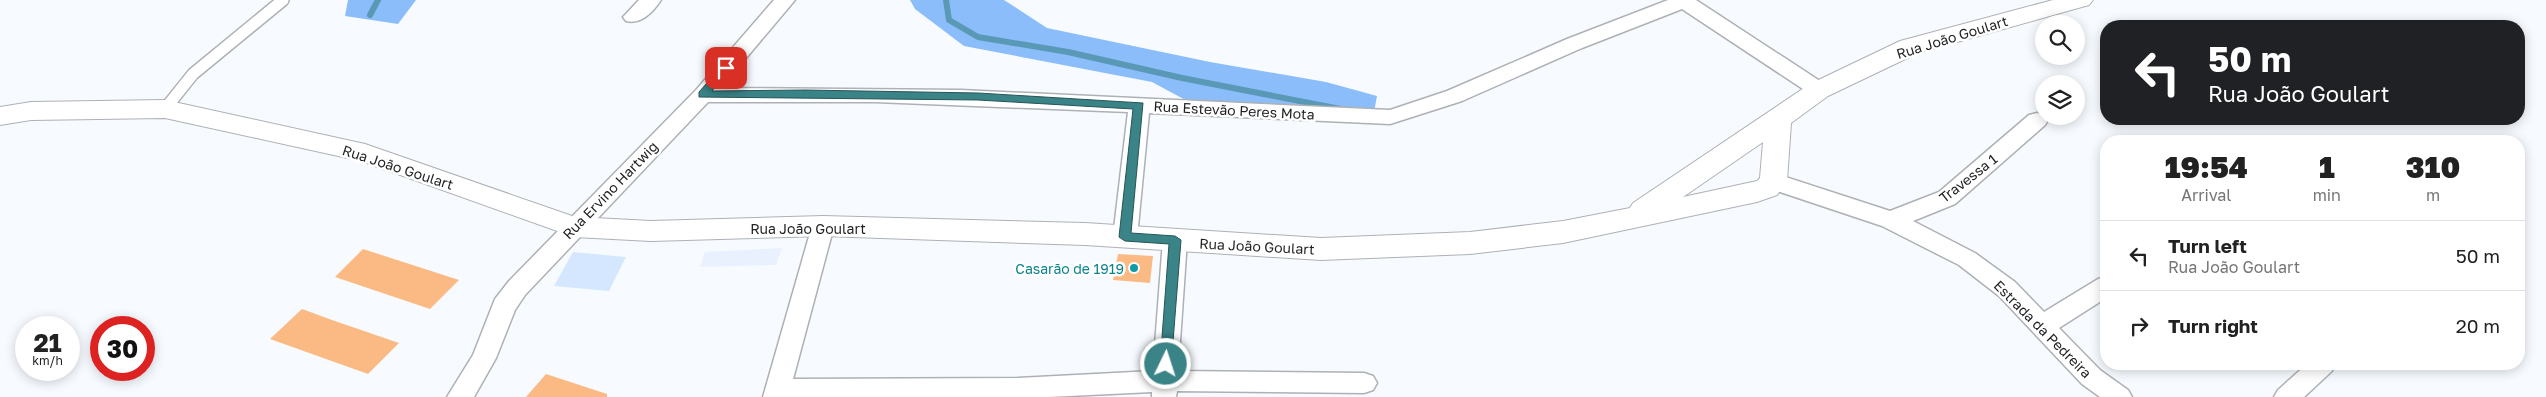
<!DOCTYPE html>
<meta charset="utf-8">
<style>
:root{--surface:#fff;--page:#f2f2f2;--text:#222;--muted:#767676;--line:#e0e0e0}
body{margin:0;font-family:"Golos Text",sans-serif;background:var(--page);color:var(--text);height:100vh;display:flex;flex-direction:column;font-size:19px;white-space:nowrap}
*{box-sizing:border-box;margin:0}
p{font-size:16px;color:var(--muted)}
.icon{flex:none;width:28px;height:28px;fill:none;stroke:currentColor;stroke-width:2;stroke-linecap:round;stroke-linejoin:round}
.map{position:relative;flex:1;overflow:hidden}
.sheet{position:absolute;left:2100px;top:135px;width:425px;height:235px;display:flex;flex-direction:column;background:var(--surface);border-radius:20px;box-shadow:0 2px 12px #0003}
.sheet>*{flex:none}
.guide{position:absolute;left:2100px;top:20px;width:425px;height:105px;border-radius:20px;box-shadow:0 2px 12px #0003;background:#202124;color:#fff;overflow:hidden}
.tools{position:absolute;left:2035px;top:15px;display:grid;gap:10px}
.tools a{display:grid;place-items:center;width:50px;height:50px;border-radius:50%;background:var(--surface);box-shadow:0 2px 12px #0003;font-size:25px}
.speed{position:absolute;left:15px;top:316px;display:flex;gap:10px;font-size:25px;font-weight:700;text-align:center}
.speed>*{display:grid;place-content:center;width:65px;height:65px;border-radius:50%;background:var(--surface);box-shadow:0 2px 12px #0003;line-height:1}
.speed small{font-size:12px;font-weight:400}
.speed .limit{border:8px solid #d22;background:#fff;color:#111}
.pin{position:absolute;display:grid;place-items:center;width:42px;height:42px;color:#fff;margin:-21px;border-radius:10px;box-shadow:0 2px 8px #0006}
.me{position:absolute;width:55px;margin:-28px;rotate:4deg;stroke-linejoin:round;filter:drop-shadow(0 0 4px #0008)}
.turn{display:flex;align-items:center;gap:18px;height:105px;padding:0 25px;font-size:22px}
.turn .icon{width:65px;height:65px;stroke-width:2.5}
.turn b{display:block;font-size:35px;line-height:42px}
.eta{display:flex;justify-content:space-evenly;align-items:center;height:85px;text-align:center}
.eta b{font-size:30px;font-weight:800;line-height:35px}
ul{padding:0;list-style:none}
li{display:flex;align-items:center;gap:15px;height:70px;padding:0 25px;border-top:1px solid var(--line)}
li div{flex:1}
li b{display:block;font-size:19px}
li em{font-style:normal}
.map>svg:first-child{display:block}
</style>
<div class="map">
<svg width="2546" height="397" viewBox="0 0 2546 397">
<rect width="100%" height="100%" fill="#f7fbff"/>
<polygon fill="#e8f1fd" points="782,248 776,265 700,267 705,252"/>
<polygon fill="#d4e7ff" points="573,252 626,257 609,291 554,286"/>
<g fill="#8bbdfb">
<polygon points="348,0 416,0 398,24 345,16"/>
<polygon points="910,0 1004,0 1047,28 1210,62 1326,82 1377,96 1374,112 1191,103 1152,82 964,46 915,9"/>
</g>
<g fill="none" stroke-linecap="round" stroke-linejoin="round">
<g stroke="#5999b5" stroke-width="6">
<polyline points="946,0 949,20 978,37 1068,52 1182,78 1340,109"/>
<polyline points="370,15 378,0"/>
</g>
</g>
<g fill="#fbba83">
<polygon points="363,249 394,259 459,280 430,309 335,277"/>
<polygon points="1118,254 1153,256 1150,283 1113,280"/>
<polygon points="302,309 332,320 399,343 368,374 270,339"/>
<polygon points="546,374 607,394 607,397 526,397"/>
</g>
<g fill="none" stroke-linecap="round" stroke-linejoin="round">
<g stroke="#adb1b6" stroke-width="14">
<polyline id="service" points="165,109 193,74 283,0"/>
</g>
<g stroke="#adb1b6" stroke-width="3">
<g id="minor">
<path d="M 639,0 L 661,0 C 653,12 641,25 626,21 L 623,17 Z"/>
<polygon points="774,0 795,0 721,88 961,90 1390,110 1447,91 1567,39 1668,0 1696,0 1826,85 1829,90 1826,95 1819,97 1812,95 1682,9 1582,48 1462,101 1390,124 1149,113 1137,237 1133,243 1125,246 1117,243 1113,237 1128,112 875,102 708,102 525,295 515,310 496,358 474,397 447,397 473,355 495,299 509,281 696,90"/>
<polygon points="2037,113 2044,115 2048,120 2045,125 1955,204 1913,221 1975,253 2015,282 2044,312 2098,279 2106,277 2106,298 2059,328 2100,370 2128,390 2132,397 2100,397 2082,384 1999,296 1959,265 1882,226 1765,187 1762,181 1765,175 1773,173 1890,211 1939,192 2029,115"/>
<polygon points="823,217 831,220 834,226 793,379 1018,378 1153,371 1163,240 1167,234 1175,231 1183,234 1187,240 1178,371 1364,373 1373,376 1377,383 1373,390 1364,393 1177,391 1176,397 1152,397 1152,392 1048,397 763,397 812,226 815,220"/>
<polygon points="2307,364 2335,364 2332,371 2304,397 2274,397 2278,390"/>
</g>
</g>
<g stroke="#adb1b6" stroke-width="2">
<path id="tertiary" d="M 2053,0 L 2093,0 L 2089,5 L 1918,53 L 1828,96 L 1791,123 L 1787,181 L 1777,195 L 1757,202 L 1563,243 L 1470,254 L 1321,260 L 1085,245 L 823,236 L 651,241 L 574,237 L 361,161 L 165,118 L 31,120 L 0,125 L 0,107 L 31,102 L 165,100 L 365,144 L 575,217 L 651,221 L 823,216 L 1085,223 L 1321,238 L 1470,232 L 1563,221 L 1630,208 L 1633,203 L 1810,84 L 1900,41 ZM 1763,142 L 1760,178 L 1757,181 L 1683,197 Z"/>
</g>
<use href="#service" stroke="#fff" stroke-width="11"/>
<use href="#minor" fill="#fff" fill-rule="evenodd"/>
<use href="#tertiary" fill="#fff" fill-rule="evenodd"/>
</g>
<polygon fill="#3a8387" stroke="#265558" points="726,64 731,68 712,91 805,90 978,93 1143,103 1131,233 1175,236 1181,240 1171,367 1162,367 1160,364 1169,244 1125,241 1119,237 1133,109 978,100 699,97 699,92 723,65"/>
<circle fill="#0f9aa8" stroke="#fff" stroke-width="2" cx="1134" cy="268" r="5"/>
<g text-anchor="middle" dominant-baseline="central" stroke-width="5" stroke-linejoin="round" paint-order="stroke">
<g font-size="14" fill="#1f2022" stroke="#fff">
<text transform="translate(1952 37) rotate(-17)">Rua João Goulart</text>
<text transform="translate(1234 110) rotate(3)">Rua Estevão Peres Mota</text>
<text transform="translate(398 167) rotate(18)">Rua João Goulart</text>
<text transform="translate(1968 178) rotate(-38)">Travessa 1</text>
<text transform="translate(610 190) rotate(-46)">Rua Ervino Hartwig</text>
<text x="808" y="228">Rua João Goulart</text>
<text transform="translate(1257 246) rotate(3)">Rua João Goulart</text>
<text transform="translate(2043 329) rotate(45)">Estrada da Pedreira</text>
</g>
<g font-size="14" fill="#0d838f" stroke="#fff" text-anchor="end">
<text x="1124" y="268">Casarão de 1919</text>
</g>
</g>
</svg>
<div class="tools">
<a><svg class="icon" aria-label="search" viewBox="0 0 24 24"><circle cx="10" cy="10" r="6"/><path d="M15 15l6 6"/></svg></a>
<a><svg class="icon" aria-label="layers" viewBox="0 0 24 24"><path d="M12 4l9 5-9 5-9-5zM3 14l9 5 9-5"/></svg></a>
</div>
<div class="speed"><div>21<small>km/h</small></div><div class="limit">30</div></div>
<div class="pin" style="left:726px;top:68px;background:#d93025"><svg class="icon" aria-label="arrive" viewBox="0 0 24 24"><path d="M6 21V4h12l-3 4 3 4H6"/></svg></div>
<svg class="me" style="left:1166px;top:364px" viewBox="-20 -20 40 40"><circle r="17" fill="#3a8387" stroke="#fff" stroke-width="3"/><path d="M0-11L8 9 0 5-8 9z" fill="#fff"/></svg>
<div class="guide">
<div class="turn"><svg class="icon" aria-label="left" viewBox="0 0 24 24"><path d="M17 20v-9H6M10 6l-5 5 5 5"/></svg><div><b>50 m</b>Rua João Goulart</div></div>
</div>
<section class="sheet">
<div class="eta">
<div><b>19:54</b><p>Arrival</p></div>
<div><b>1</b><p>min</p></div>
<div><b>310</b><p>m</p></div>
</div>
<ul>
<li><svg class="icon" aria-label="left" viewBox="0 0 24 24"><path d="M17 20v-9H6M10 6l-5 5 5 5"/></svg><div><b>Turn left</b><p>Rua João Goulart</p></div><em>50 m</em></li>
<li><svg class="icon" aria-label="right" viewBox="0 0 24 24"><path d="M7 20v-9h11M14 6l5 5-5 5"/></svg><div><b>Turn right</b></div><em>20 m</em></li>
</ul>
</section>
</div>
